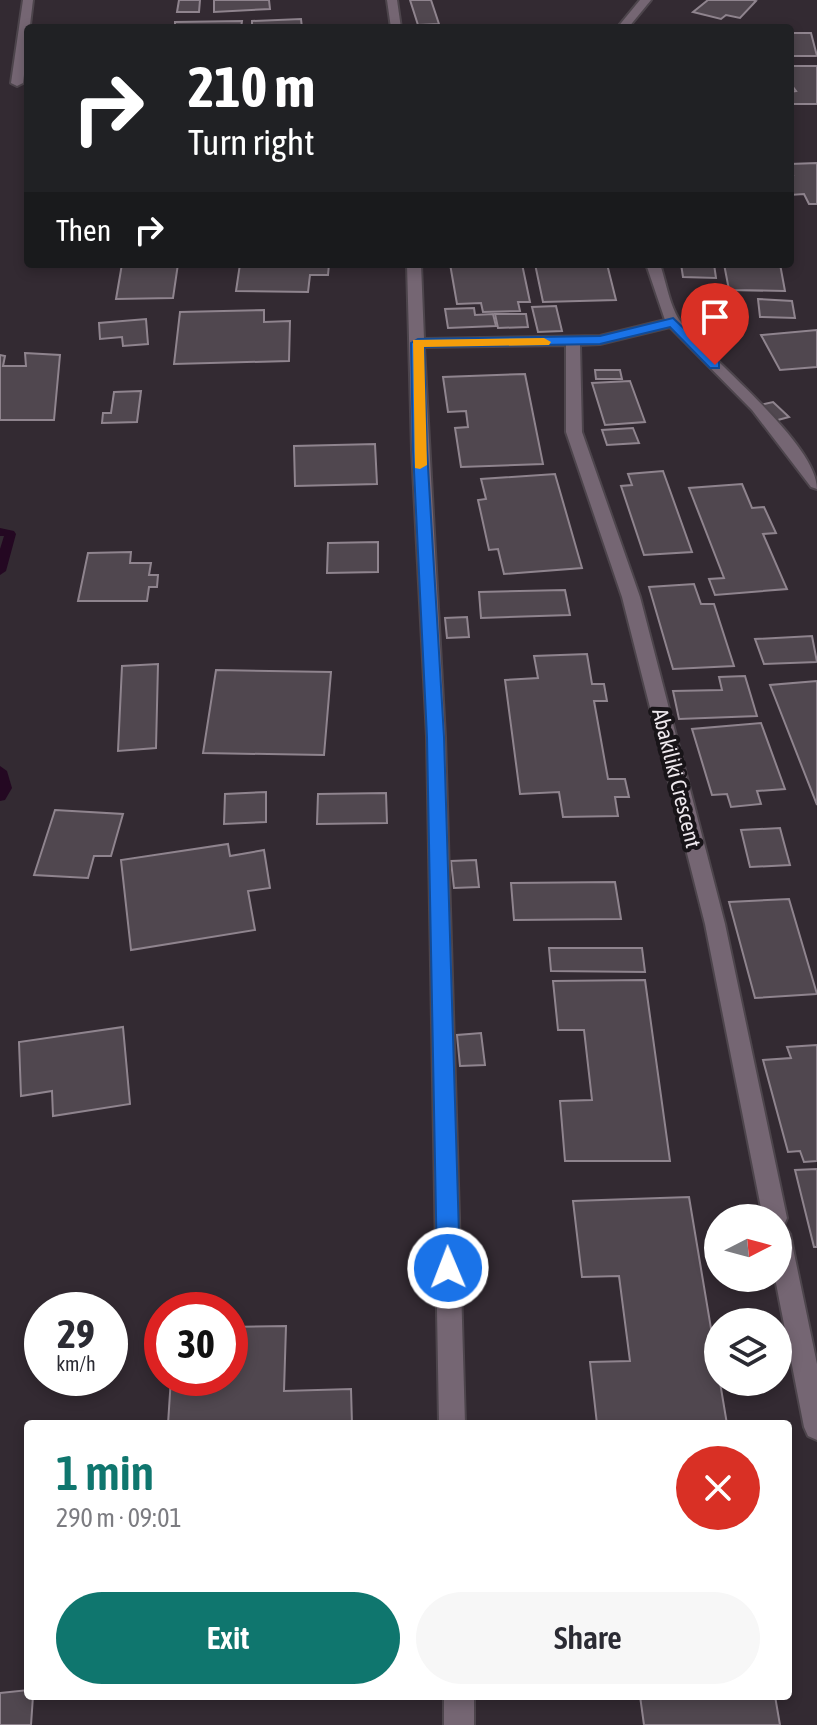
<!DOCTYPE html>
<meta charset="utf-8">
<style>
:root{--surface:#fff;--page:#f7f7f7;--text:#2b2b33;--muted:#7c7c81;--accent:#0f766e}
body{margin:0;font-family:"Asap Condensed",sans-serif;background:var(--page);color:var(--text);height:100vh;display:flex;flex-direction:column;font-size:30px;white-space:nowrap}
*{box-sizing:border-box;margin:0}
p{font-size:26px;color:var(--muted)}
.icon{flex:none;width:44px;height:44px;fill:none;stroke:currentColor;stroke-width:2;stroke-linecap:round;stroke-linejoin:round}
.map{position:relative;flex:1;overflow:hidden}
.details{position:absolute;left:24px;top:1420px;width:768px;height:280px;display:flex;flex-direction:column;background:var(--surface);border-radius:8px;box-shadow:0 4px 12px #0003}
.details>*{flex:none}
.banner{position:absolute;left:24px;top:24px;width:770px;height:244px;border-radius:8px;box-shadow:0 4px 12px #0003;background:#202124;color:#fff;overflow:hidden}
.needle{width:52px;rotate:84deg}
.tools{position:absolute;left:704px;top:1204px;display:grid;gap:16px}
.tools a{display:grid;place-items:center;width:88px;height:88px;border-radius:50%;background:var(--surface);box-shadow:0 4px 12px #0003;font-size:40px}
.speed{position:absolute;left:24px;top:1292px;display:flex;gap:16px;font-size:40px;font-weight:700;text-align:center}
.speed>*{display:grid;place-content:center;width:104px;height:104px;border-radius:50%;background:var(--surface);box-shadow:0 4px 12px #0003;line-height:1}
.speed small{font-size:20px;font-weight:400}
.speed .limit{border:12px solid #d22;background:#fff;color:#111}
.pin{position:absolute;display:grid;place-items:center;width:68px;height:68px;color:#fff;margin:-82px -34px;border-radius:50% 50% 50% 0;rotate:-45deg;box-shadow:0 0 8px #0007}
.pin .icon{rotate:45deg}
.me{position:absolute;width:88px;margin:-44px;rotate:359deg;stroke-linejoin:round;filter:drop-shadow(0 0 6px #0008)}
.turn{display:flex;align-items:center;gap:28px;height:168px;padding:0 32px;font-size:36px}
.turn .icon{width:104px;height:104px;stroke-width:2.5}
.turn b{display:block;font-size:56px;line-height:68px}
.then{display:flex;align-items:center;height:76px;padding:0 32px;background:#0003;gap:16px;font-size:30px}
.round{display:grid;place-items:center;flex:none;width:84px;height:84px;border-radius:42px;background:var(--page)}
.headline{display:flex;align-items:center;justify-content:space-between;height:136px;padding:0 32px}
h1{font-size:48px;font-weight:600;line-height:60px;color:var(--accent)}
.button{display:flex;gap:16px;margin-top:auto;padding:16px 32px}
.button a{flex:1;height:92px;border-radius:48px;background:var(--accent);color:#fff;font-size:32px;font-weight:600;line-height:92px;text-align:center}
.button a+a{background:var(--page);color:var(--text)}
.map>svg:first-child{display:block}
</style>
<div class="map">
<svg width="817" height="1725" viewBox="0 0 817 1725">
<rect width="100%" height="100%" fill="#332a32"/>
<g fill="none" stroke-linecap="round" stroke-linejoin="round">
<g fill="#240822" fill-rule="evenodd">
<polygon points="0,528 14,531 16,534 6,571 0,575 0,549 4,536 0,536"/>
<polygon points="0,766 7,771 12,788 5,800 0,801"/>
</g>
</g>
<g fill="#50474f" stroke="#8f848e" stroke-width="2">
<polygon points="179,0 200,0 199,12 177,12"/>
<polygon points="214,0 269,0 270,9 214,12"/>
<polygon points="410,0 431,0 439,24 418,25"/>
<polygon points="708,0 753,0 756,1 740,18 726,15 721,19 693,12"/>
<polygon points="301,19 302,28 252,28 252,21"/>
<polygon points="242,21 241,28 175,28 175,22"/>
<polygon points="790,33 811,33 817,56 790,56"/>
<polygon points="790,66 817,66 817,104 792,104 790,92 796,91 790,83"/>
<polygon points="817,163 817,204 809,204 804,194 790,195 790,175 793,175 790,164"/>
<polygon points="122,264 178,264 173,298 116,299"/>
<polygon points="240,264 329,264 328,275 310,275 308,292 236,291"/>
<polygon points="450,264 522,264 530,302 518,302 520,311 483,312 481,303 457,304"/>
<polygon points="535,264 607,264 616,300 543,302"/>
<polygon points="681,264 714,264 716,278 683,277"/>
<polygon points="724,264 780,264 785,291 729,290"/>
<polygon points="758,299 792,301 795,318 760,317"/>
<polygon points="556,306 562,331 538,332 532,307"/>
<polygon points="474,308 475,315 493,314 496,326 448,328 445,309"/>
<polygon points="264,310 264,322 290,321 289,361 174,364 180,312"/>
<polygon points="495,314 526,314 528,327 498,328"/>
<polygon points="146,319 148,344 123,346 122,337 100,339 99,323"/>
<polygon points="817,330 817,367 780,370 761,335"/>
<polygon points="25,353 60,355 54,420 0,420 0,355 5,356 3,366 26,366"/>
<polygon points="595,370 620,370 622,379 596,379"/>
<polygon points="525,374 543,464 461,467 455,428 468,427 466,411 448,412 443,377"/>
<polygon points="630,381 645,422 605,425 592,383"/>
<polygon points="141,391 137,422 102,423 103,413 111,413 114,392"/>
<polygon points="773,402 789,417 774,421 760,405"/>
<polygon points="633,428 639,443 607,445 602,430"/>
<polygon points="375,444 377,484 295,486 294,446"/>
<polygon points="663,471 692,552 644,555 621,486 632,485 628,474"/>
<polygon points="555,474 582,568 504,574 498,549 489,550 478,500 486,499 481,479"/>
<polygon points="742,484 752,508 764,507 776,533 763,534 787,589 715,595 709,579 724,578 689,488"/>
<polygon points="378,542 378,572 327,573 328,543"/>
<polygon points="131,552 130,563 151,563 149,575 158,575 157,587 149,587 147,601 78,601 88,553"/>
<polygon points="694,584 701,604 714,604 734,666 673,669 649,587"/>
<polygon points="565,590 570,615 481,618 479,592"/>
<polygon points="467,617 469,637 447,638 445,618"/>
<polygon points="812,636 817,662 764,664 755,639"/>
<polygon points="587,654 592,684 604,684 607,701 594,701 608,779 625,779 629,797 615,797 618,816 563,817 559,792 520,794 505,680 538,678 534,656"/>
<polygon points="158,664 156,748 118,751 122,666"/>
<polygon points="216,670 331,672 324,755 203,753"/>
<polygon points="745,676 757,716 679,719 673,691 722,690 719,677"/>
<polygon points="817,681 817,805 770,685"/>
<polygon points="761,723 785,789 757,791 761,804 731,807 727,794 712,795 692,729"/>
<polygon points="266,792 266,822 224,824 225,794"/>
<polygon points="386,793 387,823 317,824 318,794"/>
<polygon points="55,810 123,814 111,856 94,856 88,878 34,875"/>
<polygon points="780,828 790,865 750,867 741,830"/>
<polygon points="228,844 230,856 264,850 270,888 248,891 255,930 131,950 121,860"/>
<polygon points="476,860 479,887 454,888 451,861"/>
<polygon points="615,882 621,919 514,920 511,883"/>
<polygon points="789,899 817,994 755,998 729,902"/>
<polygon points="549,948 642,948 645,972 551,971"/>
<polygon points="645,980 670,1161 565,1161 560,1101 592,1100 584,1030 558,1030 553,981"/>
<polygon points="123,1027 130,1104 53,1116 52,1091 21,1096 19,1042"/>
<polygon points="481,1033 485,1065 460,1066 457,1035"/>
<polygon points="817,1045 817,1161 804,1162 800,1151 788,1152 763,1060 791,1058 787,1047"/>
<polygon points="817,1169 817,1247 814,1247 795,1170"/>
<polygon points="689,1197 727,1424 597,1424 590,1362 630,1361 619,1276 582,1277 573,1201"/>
<polygon points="286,1326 284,1391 351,1389 352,1424 168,1424 171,1378 230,1378 230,1327"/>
<polygon points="28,1690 28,1696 33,1696 31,1725 0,1725 0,1693"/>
<polygon points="640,1696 775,1696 780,1725 644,1725"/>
</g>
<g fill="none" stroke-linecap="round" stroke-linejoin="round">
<g stroke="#4d454c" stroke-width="4">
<g id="street">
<polygon points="23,0 33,0 23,83 17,86 11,83"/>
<polygon points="387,0 397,0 401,28 391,28"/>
<polygon points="640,0 651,0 628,28 617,28"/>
<path d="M 407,264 L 421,264 L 424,339 L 600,336 L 665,320 L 646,264 L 660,264 C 666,282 670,308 681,322 C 711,361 817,443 817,489 L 811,487 L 752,410 L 670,327 L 600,344 L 580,345 L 582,432 L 640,597 L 725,924 L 787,1218 L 784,1225 L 790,1234 L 817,1364 L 817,1440 L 808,1436 L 804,1427 L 775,1278 L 778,1278 L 778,1218 L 763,1218 L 705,924 L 622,597 L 566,432 L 566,345 L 424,347 L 445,737 L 465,1424 L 439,1424 L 427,737 L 412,450 Z"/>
<rect x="444" y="1696" width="30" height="29"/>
</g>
</g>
<use href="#street" fill="#756673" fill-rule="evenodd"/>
</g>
<polygon fill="#1a73e8" stroke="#114b97" stroke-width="2" points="673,318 719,362 719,368 710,368 670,327 600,344 424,347 427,450 444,737 460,1268 456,1275 448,1278 441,1275 437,1268 427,737 413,450 411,343 418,339 600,336"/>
<polygon fill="#f59e0b" points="544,338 551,342 549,345 424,347 427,465 420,469 415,468 413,340"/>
<g text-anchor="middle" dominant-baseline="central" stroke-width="8" stroke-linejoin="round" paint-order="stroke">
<g font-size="22" fill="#efe9ee" stroke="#181418">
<text transform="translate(677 778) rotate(76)">Abakiliki Crescent</text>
</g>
</g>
</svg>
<div class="tools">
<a><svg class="needle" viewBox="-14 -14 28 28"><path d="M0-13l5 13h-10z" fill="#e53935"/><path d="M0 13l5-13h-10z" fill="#7c7c81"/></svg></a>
<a><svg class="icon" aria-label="layers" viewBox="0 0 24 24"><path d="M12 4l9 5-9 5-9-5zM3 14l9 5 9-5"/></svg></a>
</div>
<div class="speed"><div>29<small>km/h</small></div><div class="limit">30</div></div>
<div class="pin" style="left:715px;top:365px;background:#d93025"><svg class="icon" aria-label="arrive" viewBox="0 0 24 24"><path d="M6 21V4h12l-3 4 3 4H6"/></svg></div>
<svg class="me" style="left:448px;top:1268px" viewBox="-20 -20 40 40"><circle r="17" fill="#1a73e8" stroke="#fff" stroke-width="3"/><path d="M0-11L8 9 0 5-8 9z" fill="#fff"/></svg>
<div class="banner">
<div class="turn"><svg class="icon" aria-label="right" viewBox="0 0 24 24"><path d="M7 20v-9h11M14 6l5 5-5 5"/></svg><div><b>210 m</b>Turn right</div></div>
<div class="then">Then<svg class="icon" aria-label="right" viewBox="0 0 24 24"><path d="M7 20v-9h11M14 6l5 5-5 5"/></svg></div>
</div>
<section class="details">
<div class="headline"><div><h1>1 min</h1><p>290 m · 09:01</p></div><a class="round" style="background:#d93025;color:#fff"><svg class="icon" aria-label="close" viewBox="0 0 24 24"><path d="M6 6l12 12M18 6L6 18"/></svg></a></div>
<div class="button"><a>Exit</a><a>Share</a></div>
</section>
</div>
